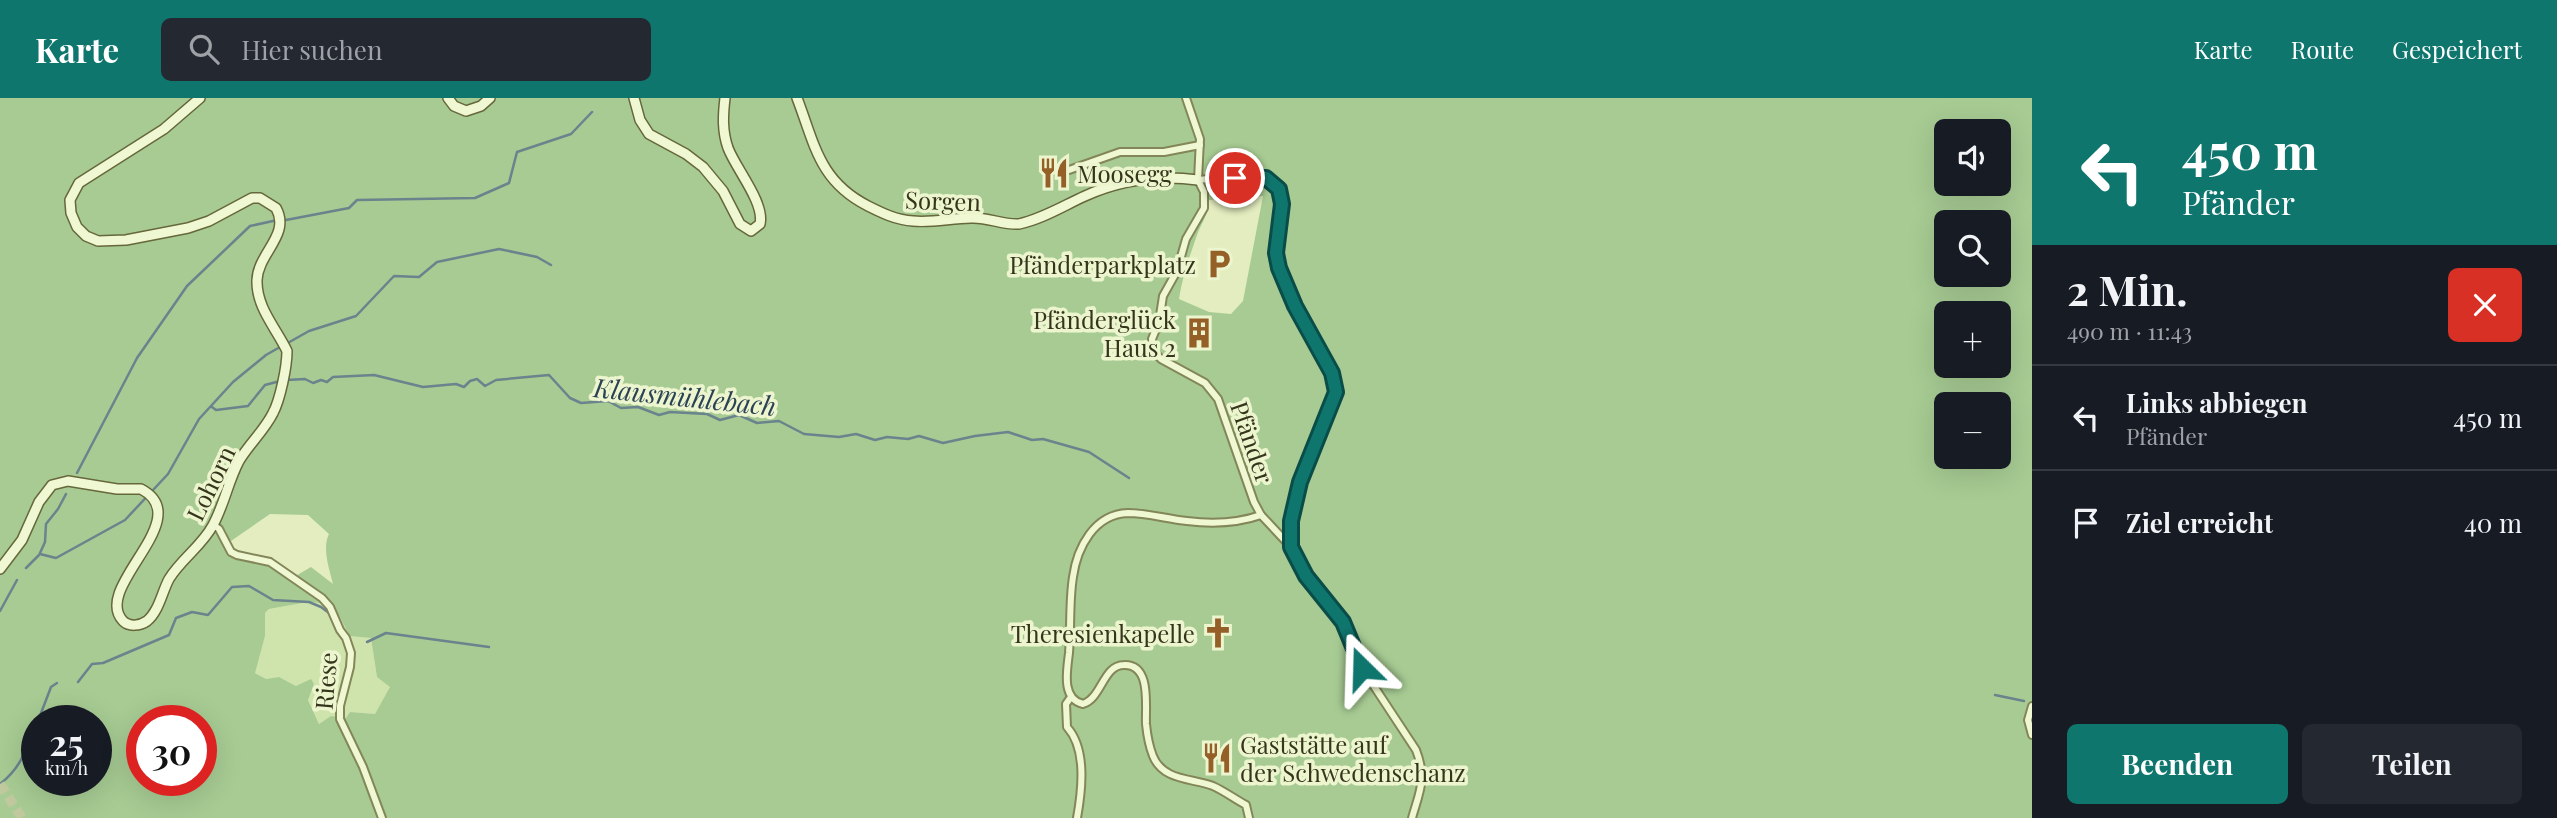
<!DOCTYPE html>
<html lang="de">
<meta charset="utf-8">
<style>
:root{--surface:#171b24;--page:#242831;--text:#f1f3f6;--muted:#9ea1a6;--line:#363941;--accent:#0f766e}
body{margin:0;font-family:"Playfair Display",serif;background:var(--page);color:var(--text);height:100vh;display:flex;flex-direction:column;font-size:26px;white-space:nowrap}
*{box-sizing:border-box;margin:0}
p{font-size:23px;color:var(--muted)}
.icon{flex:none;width:38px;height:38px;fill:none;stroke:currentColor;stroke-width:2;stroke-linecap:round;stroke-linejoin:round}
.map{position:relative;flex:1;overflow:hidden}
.side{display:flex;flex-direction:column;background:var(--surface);width:525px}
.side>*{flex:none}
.top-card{background:#0f766e;color:#fff;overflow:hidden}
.fabs{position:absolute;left:1934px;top:21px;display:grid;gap:14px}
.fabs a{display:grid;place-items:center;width:77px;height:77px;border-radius:10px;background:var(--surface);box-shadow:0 7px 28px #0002;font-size:35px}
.speed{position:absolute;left:21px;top:607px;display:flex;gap:14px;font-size:35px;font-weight:700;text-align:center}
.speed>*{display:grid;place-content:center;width:91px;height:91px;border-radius:50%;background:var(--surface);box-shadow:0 7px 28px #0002;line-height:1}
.speed small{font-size:18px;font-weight:400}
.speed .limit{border:10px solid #d22;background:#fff;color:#111}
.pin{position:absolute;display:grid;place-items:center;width:60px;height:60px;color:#fff;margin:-30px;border:4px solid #fff;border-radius:50%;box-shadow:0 2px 7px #0007}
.me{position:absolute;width:77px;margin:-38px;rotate:338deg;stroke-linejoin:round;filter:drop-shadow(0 0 5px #0008)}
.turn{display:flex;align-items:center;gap:24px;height:147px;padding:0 35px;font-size:32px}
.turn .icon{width:91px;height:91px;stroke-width:2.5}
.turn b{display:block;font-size:49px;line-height:60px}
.round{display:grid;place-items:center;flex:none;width:74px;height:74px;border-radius:10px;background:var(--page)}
.head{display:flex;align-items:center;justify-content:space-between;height:119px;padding:0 35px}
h1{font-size:42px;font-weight:700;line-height:52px}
.primary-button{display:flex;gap:14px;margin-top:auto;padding:14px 35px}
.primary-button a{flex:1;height:80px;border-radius:10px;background:var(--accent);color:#fff;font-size:28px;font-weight:700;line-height:80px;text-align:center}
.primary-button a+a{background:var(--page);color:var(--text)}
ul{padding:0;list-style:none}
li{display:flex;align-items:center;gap:21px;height:105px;padding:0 35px;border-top:2px solid var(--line)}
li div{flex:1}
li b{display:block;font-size:26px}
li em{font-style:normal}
header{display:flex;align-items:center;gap:42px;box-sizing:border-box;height:98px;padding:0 35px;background:var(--accent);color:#fff}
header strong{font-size:33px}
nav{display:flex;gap:38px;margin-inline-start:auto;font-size:24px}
.search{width:490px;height:63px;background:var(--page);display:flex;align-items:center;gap:18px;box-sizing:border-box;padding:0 24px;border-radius:10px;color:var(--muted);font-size:26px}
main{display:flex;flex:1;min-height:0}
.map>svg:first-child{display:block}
</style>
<header>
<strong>Karte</strong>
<div class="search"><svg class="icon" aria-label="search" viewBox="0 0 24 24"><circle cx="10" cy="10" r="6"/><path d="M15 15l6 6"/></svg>Hier suchen</div>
<nav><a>Karte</a><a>Route</a><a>Gespeichert</a></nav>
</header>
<main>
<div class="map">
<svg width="2032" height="720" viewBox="0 0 2032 720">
<rect width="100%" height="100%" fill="#e3edbf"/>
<polygon fill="#cfe3ac" points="308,504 321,504 336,511 350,538 371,540 377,579 391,589 375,616 350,614 346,620 331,618 319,626 308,601 314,586 296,588 279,579 266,581 254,574 265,539 265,515 270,511"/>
<path fill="#a7cb93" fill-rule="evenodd" d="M 0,0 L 2032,0 L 2032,720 L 0,720 ZM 1946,33 L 1998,33 L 1998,86 L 1946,86 ZM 1263,98 L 1243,203 L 1231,216 L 1209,214 L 1179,201 C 1182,180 1189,160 1196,140 C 1200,127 1209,116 1209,102 ZM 1946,124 L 1998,124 L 1998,177 L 1946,177 ZM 1946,215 L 1998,215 L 1998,268 L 1946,268 ZM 1946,306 L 1998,306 L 1998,359 L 1946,359 ZM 270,416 L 308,417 L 329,436 C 322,450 329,470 333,486 L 311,469 L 294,479 C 288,474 282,467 276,464 C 258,455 235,461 227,439 L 231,443 ZM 308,504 C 338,505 337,515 350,538 L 371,540 L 377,579 L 390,589 L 375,616 L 350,614 L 346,620 L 331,618 L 319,626 L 308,602 L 314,586 L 311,581 L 296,588 L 279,579 L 266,581 L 255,575 L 265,538 L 265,515 L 269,511 ZM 37,623 L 96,623 L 96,682 L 37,682 ZM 142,623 L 201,623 L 201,682 L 142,682 Z"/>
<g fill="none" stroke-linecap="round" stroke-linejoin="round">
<g stroke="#6a838d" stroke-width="2.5">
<polyline points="286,122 349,110 357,102 475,100 509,85 517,54 571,36 592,14"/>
<polyline points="286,246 309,233 356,218 394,178 419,179 437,164 499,151 537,159 551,167"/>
<polyline points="287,282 305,281 313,285 321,282 327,284 333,279 374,277 423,289 456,286 464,289 470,283 477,281 485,288 496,282 549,277 570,300 581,305 608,303 621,310 638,309 659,317 670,314 707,316 720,322 739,317 757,325 779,323 804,336 839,339 856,336 875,342 887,339 908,341 919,338 943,345 975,338 1008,334 1032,342 1043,341 1089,354 1129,380"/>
<polyline points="212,309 216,312 248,308 265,287 280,283"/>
<polyline points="77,375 137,260 187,188 250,128 273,123"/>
<polyline points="40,455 45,444 46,426 58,411 66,396"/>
<polyline points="26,470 40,456 56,460 125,422 168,376 199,321 233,284 266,257 280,249"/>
<polyline points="0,513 17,482"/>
<polyline points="367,544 386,535 489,549"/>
<polyline points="78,584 92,566 103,565 169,537 176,520 192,514 208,517 232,489 249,488 273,502 309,504 321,509 329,515"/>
<polyline points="1995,597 2024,603"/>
<polyline points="38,623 51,589 57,585"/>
<path d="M 0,686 C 21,670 27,650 37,626"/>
</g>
<polyline stroke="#c0c89e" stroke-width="10" stroke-dasharray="10 5" stroke-linecap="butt" points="0,686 22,720"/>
<g stroke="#838658" stroke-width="10">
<g id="street">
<path d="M 1186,0 L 1200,41 L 1198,82 L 1204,94 L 1204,110 L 1186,141 L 1177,173 L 1163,198 L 1159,224 L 1152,241 L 1153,253 L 1161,261 L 1205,285 L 1218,301 L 1254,404 L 1261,417 L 1291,449 L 1306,478 L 1343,524 L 1362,570 L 1416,652 C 1427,681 1420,692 1412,720"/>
<polyline points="1069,72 1120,54 1164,54 1200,47"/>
<path d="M 1198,82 C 1216,80 1263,73 1276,87 C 1289,100 1272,151 1281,176 C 1285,188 1290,199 1296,210 C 1308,232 1339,271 1336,297 C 1334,310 1326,324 1320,336 C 1304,371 1287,411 1291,449"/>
<polyline points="214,427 219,431 231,454 237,457 270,464 322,500 330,509 340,532 346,540 351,555 350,569 340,608 340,621 363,669 382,720"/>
<path d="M 1071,599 L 1066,606 L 1067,629 C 1087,651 1082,692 1077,720"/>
<polyline points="2032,608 2028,622 2032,637"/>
<path d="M 1249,720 L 1246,707 C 1235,701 1224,693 1213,688 C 1192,680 1163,683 1153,658 C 1149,648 1147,636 1146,626 C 1145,609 1152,566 1124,567 C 1103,567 1102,600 1083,606 C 1061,601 1067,572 1069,555 C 1071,530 1069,504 1073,479 C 1077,450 1094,416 1128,415 C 1147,415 1167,421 1187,423 C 1211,426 1238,425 1261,417"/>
</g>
</g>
<g stroke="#66673b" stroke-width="12">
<g id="secondary">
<polyline points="448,0 454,8 466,13 481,8 490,0"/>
<path d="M 634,0 L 640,22 L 649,36 L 686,56 L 703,69 L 723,93 L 740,126 L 751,133 L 760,126 C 765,105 736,71 728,50 C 722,33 723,17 725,0"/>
<path d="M 797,0 C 815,47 819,83 868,108 C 882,115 896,122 913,123 C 932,125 952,120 971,120 C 988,119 1002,127 1019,126 C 1042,121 1063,108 1085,98 C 1120,82 1160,77 1198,82"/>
<path d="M 0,471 L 22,442 L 39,404 L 52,387 L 68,383 L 117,391 L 141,391 C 198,421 91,489 123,523 C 129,529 140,528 147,523 C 159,513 162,494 169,481 C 181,461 202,448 213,427 C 224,407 228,384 239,363 C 249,346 264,333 273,315 C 280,302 287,269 287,253 C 276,230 256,209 257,182 C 258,155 291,137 276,110 L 260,100 L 252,100 L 209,123 L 188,130 L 126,142 L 98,143 L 86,138 L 77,129 L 71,115 L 70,102 L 79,85 L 164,31 L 200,0"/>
</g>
</g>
<use href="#street" stroke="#eff8d2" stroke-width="6"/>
<use href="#secondary" stroke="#eff8d2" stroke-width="9"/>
</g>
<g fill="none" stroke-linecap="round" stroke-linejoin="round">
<g stroke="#0a4d48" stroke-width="18">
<polyline id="route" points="1235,80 1266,80 1279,91 1282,106 1276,155 1279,170 1295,208 1332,275 1336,294 1300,384 1291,423 1291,449 1306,478 1343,524 1362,570"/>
</g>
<use href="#route" stroke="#0f766e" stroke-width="12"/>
</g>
<defs>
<g id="restaurant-bare" transform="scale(2.415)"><path d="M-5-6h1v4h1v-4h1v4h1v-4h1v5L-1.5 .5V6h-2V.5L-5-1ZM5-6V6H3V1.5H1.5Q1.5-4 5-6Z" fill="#946028" stroke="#ecf5ce" stroke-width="2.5" paint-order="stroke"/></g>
<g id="parking-bare" transform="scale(2.415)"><path d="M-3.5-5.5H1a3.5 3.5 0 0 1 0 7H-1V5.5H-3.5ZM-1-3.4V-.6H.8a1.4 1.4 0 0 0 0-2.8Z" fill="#946028" stroke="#ecf5ce" stroke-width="2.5" paint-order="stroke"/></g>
<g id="building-bare" transform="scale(2.415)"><path d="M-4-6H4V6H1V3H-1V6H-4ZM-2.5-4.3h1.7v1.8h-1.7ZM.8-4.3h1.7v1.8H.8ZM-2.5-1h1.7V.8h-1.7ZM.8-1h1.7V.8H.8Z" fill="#946028" stroke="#ecf5ce" stroke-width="2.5" paint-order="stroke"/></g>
<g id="church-bare" transform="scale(2.415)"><path d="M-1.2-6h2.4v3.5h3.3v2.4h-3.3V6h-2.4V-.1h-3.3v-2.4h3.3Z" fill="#946028" stroke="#ecf5ce" stroke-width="2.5" paint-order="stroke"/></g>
</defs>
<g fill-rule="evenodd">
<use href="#restaurant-bare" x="1054" y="75"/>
<use href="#parking-bare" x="1219" y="166"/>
<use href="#building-bare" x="1199" y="235"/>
<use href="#church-bare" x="1218" y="535"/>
<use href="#restaurant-bare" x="1217" y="660"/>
</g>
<g text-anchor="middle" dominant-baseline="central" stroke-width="7" stroke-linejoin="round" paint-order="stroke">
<g font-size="24" fill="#35351c" stroke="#ecf5ce" text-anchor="end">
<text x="1077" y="75" text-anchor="start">Moosegg</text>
<text x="1196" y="166">Pfänderparkplatz</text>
<text x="1176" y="221">Pfänderglück<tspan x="1176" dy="28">Haus 2</tspan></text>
<text x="1195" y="535">Theresienkapelle</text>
<text x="1240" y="646" text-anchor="start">Gaststätte auf<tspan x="1240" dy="28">der Schwedenschanz</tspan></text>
</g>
<g font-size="24" fill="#35351c" stroke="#ecf5ce">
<text transform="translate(943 102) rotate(2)">Sorgen</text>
<text transform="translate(1253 344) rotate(71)">Pfänder</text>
<text transform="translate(210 385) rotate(-64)">Lohorn</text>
<text transform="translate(325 583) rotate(-85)">Riese</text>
</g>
<g font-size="26" font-style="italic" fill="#2b4255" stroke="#ecf5ce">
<text transform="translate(685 298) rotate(6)">Klausmühlebach</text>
</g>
</g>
</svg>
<div class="fabs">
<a><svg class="icon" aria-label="sound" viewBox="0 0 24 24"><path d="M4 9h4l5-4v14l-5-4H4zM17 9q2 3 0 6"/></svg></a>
<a><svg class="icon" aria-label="search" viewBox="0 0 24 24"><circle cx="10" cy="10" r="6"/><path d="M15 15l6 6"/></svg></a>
<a>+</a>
<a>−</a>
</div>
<div class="speed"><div>25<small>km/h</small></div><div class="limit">30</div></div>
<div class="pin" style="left:1235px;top:80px;background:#d93025"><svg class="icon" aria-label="arrive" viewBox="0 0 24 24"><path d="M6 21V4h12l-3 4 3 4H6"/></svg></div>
<svg class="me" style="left:1362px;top:570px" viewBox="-20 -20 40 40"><path d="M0-17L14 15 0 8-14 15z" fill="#0f766e" stroke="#fff" stroke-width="4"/></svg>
</div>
<section class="side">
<div class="top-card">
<div class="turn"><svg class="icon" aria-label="left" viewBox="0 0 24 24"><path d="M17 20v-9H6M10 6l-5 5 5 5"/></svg><div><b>450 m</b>Pfänder</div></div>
</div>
<div class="head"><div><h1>2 Min.</h1><p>490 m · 11:43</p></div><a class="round" style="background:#d93025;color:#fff"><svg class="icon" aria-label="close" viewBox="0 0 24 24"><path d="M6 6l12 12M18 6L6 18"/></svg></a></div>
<ul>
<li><svg class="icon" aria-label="left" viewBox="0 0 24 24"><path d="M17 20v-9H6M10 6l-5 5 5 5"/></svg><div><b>Links abbiegen</b><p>Pfänder</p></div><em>450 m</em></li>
<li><svg class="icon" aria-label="arrive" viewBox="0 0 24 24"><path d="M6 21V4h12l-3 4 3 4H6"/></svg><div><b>Ziel erreicht</b></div><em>40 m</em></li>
</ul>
<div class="primary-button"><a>Beenden</a><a>Teilen</a></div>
</section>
</main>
